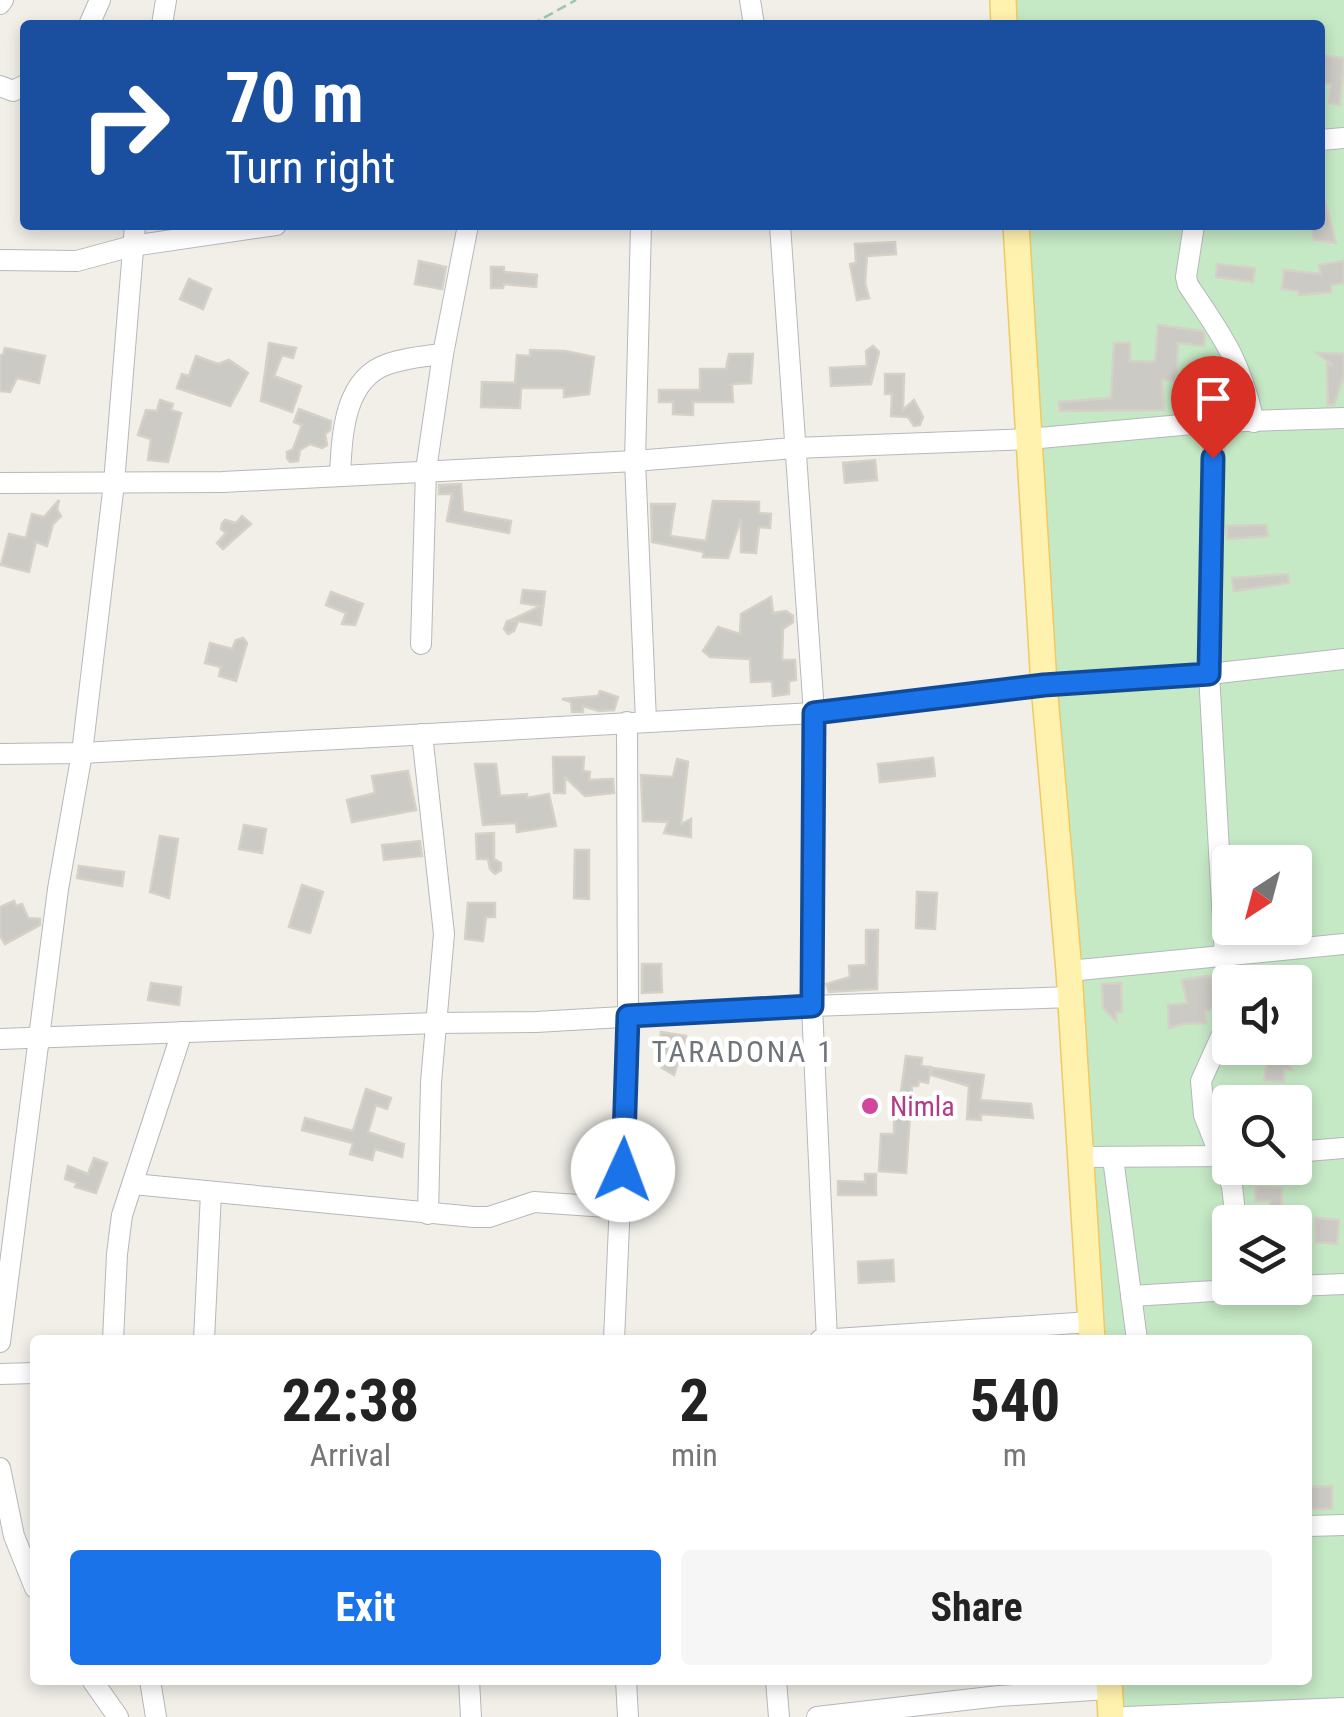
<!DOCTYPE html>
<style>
:root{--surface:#fff;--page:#f6f6f6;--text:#222;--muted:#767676;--accent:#1a73e8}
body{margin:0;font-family:"Roboto Condensed",sans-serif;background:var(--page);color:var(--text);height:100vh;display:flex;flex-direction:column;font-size:38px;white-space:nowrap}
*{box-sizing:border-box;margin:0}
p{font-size:32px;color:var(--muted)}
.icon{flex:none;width:55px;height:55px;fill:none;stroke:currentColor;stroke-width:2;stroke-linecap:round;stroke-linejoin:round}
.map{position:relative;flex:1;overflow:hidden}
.sheet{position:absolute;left:30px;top:1335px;width:1282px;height:350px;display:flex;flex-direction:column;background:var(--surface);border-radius:10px;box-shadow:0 5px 15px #0003}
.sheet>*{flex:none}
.guide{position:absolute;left:20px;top:20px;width:1305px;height:210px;border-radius:10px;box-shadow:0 5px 15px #0003;background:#1a4fa0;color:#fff;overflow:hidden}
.needle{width:65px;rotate:216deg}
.buttons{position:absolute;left:1212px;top:845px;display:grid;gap:20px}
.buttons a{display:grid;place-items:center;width:100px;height:100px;border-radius:10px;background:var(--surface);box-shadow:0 5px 15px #0003;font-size:50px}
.pin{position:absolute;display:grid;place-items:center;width:85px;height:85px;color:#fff;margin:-102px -42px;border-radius:50% 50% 50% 0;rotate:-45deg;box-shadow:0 0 10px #0007}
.pin .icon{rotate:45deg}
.me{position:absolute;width:110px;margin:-55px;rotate:2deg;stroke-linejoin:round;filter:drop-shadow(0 0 8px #0008)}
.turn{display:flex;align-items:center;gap:35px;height:210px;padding:0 40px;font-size:45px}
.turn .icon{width:130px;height:130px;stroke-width:2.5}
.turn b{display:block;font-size:70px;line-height:85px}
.eta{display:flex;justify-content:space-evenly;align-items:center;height:170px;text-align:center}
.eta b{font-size:60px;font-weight:700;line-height:70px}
.cta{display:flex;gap:20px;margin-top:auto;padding:20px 40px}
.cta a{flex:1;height:115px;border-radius:10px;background:var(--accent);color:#fff;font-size:40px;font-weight:700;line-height:115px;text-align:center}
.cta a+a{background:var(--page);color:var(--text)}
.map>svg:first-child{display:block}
</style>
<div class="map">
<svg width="1344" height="1717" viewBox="0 0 1344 1717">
<rect width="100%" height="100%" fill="#f1efe8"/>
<path fill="#c5e8c5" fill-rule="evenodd" d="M 1003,0 L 1344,0 L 1344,1717 L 1111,1717 L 1109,1680 L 1308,1680 L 1308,1340 L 1091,1340 L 1016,225 L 1320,225 L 1320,25 L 1004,25 ZM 1230,862 L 1295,862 L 1295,928 L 1230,928 ZM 1230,982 L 1295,982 L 1295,1048 L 1230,1048 ZM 1230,1102 L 1295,1102 L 1295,1168 L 1230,1168 ZM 1230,1222 L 1295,1222 L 1295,1288 L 1230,1288 Z"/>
<g fill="#cccac5" stroke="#d6d1c6" stroke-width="2.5">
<polygon points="1320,55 1344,58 1340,105 1329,103 1331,84 1320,82"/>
<polygon points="1320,197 1324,197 1336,243 1314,240 1311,225 1320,225"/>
<polygon points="895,242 896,254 867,256 865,283 869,298 857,300 850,264 856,263 855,244"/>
<polygon points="419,261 446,267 442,289 415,284"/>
<polygon points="1344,261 1344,283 1331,285 1331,292 1299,295 1299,291 1282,289 1284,270 1321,274 1319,265"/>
<polygon points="1217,264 1255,268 1253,282 1216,277"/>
<polygon points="491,267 504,267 504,272 537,275 536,287 504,284 503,288 491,288"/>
<polygon points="189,279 211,289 203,309 180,299"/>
<polygon points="1158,325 1202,331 1205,335 1204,346 1178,343 1176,381 1162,380 1164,410 1060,411 1059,402 1111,398 1114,343 1130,343 1130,361 1155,362"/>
<polygon points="269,343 296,348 293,358 282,355 274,376 301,386 292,412 261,401"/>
<polygon points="873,346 879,352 871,384 831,386 830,368 867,366 866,351"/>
<polygon points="5,348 45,356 39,383 17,378 10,392 0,391 0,355 3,355"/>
<polygon points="530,350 565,351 594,357 589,394 564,397 564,388 521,388 520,408 481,407 482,382 515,383 517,355 530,356"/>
<polygon points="1317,353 1344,354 1344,376 1334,405 1328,405 1327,364 1333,365"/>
<polygon points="729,354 753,354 751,383 732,384 733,402 693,402 693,415 673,414 673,402 659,402 659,390 700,390 700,369 726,369"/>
<polygon points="196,356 218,364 229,360 248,373 230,406 177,388 182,374 189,376"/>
<polygon points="885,374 904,374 903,410 914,400 923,417 920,425 914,426 908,417 891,416 892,394 885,394"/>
<polygon points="160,400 173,404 171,410 181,413 168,462 148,460 151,439 138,435 146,410 157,411"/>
<polygon points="299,409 331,421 330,430 325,434 327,445 322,448 310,444 300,450 298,461 290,462 287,458 287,452 293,449 302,425 294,422"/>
<polygon points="875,460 877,480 845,483 843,463"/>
<polygon points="461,484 463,512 511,521 509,533 447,521 452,494 439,494 439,485"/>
<polygon points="59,500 57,509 61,516 53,524 47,546 36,542 29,572 1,565 9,534 26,538 32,514 44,517"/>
<polygon points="713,501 759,502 759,513 771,514 770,528 759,527 756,553 741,552 741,518 728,558 703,557 704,552 652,542 651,504 675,504 670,536 706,541"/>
<polygon points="242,516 251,524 223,549 217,543 226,533 221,529 222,523 225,520 236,523"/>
<polygon points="1266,525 1268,536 1227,539 1226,526"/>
<polygon points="1288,574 1289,583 1234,591 1232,578"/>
<polygon points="523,590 545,592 541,625 518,621 514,631 508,634 504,629 507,621 516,621 511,620 541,606 521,603"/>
<polygon points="331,592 363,604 355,625 342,624 346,613 326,605"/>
<polygon points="771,597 773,613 786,611 793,616 793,622 783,629 782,660 795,660 796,680 789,681 789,694 773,696 772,681 751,682 750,659 710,657 703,651 718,627 740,634 741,614"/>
<polygon points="243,638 247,643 236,681 219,676 221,667 205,663 210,643 232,649 236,640"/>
<polygon points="600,691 618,697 614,710 599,711 583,706 583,712 572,712 571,702 562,699 598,696"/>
<polygon points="553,757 584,757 583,771 590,772 589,780 613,779 614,793 585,796 565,777 565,793 554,793"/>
<polygon points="933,758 935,776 880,782 878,764"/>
<polygon points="677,759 688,762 681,824 691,819 691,837 664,833 668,822 643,821 641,775 673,777"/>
<polygon points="475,764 496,764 500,796 527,794 527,798 549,794 556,826 517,832 516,823 483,825"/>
<polygon points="408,771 416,810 352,822 347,800 375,793 372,776"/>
<polygon points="244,825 266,829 262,853 239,849"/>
<polygon points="494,833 494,859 501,863 501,870 495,874 490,869 488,859 477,859 476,834"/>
<polygon points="160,836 178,839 169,898 150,892"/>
<polygon points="420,841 422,856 384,860 382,845"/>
<polygon points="575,850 589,850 589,899 574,898"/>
<polygon points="79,866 124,872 122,886 77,878"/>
<polygon points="302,885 323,892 310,933 289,927"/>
<polygon points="917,892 937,893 935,929 916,928"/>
<polygon points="14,901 16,906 22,904 28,918 40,919 40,925 5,944 0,936 0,907"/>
<polygon points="468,903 495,903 495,917 486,917 483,941 465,939"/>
<polygon points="866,930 878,930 877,989 829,992 826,984 850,977 849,966 866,965"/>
<polygon points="642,964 661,964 662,992 642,993"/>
<polygon points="1206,976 1212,976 1214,1009 1205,1011 1206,1023 1183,1024 1169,1028 1168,1005 1187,1003 1182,980"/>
<polygon points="151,983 181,987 179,1005 148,1000"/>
<polygon points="1121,983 1122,1012 1116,1012 1116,1021 1103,1008 1102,984"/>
<polygon points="661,1032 686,1036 674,1075 662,1068 669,1054 659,1053"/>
<polygon points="1281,1052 1292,1070 1284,1069 1284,1082 1264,1080 1269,1053"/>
<polygon points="906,1056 922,1058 921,1066 931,1067 928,1083 919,1081 918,1086 912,1086 906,1173 879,1171 881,1134 894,1134 894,1113 898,1113"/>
<polygon points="933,1068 984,1075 980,1100 1031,1104 1033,1118 981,1114 981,1120 967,1119 969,1086 931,1075"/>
<polygon points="366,1089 391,1098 387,1109 376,1105 368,1132 404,1144 402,1157 375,1149 372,1160 350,1154 353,1143 302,1130 305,1118 353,1131"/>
<polygon points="94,1158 107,1163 96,1193 75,1187 77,1183 65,1179 68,1166 88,1174"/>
<polygon points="865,1174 876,1174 876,1195 838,1195 838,1181 865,1182"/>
<polygon points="1256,1187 1282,1188 1281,1222 1269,1222 1270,1201 1255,1201"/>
<polygon points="1315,1218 1339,1220 1337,1244 1316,1242"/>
<polygon points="893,1260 894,1281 859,1283 858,1262"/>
<polygon points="1332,1486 1332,1509 1308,1509 1308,1487"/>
</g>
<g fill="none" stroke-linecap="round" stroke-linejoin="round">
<g stroke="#b5b8bc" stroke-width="22">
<g id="minor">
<polyline points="750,0 754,25"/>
<polyline points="0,4 3,0"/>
<polyline points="89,25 100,0"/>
<polyline points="162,25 166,0"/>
<polyline points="0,86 13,91 25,85"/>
<polyline points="1320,140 1344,138"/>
<polyline points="641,225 635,461 646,721"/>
<polyline points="780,225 814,713 812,1006 827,1340"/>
<path d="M 1194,225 L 1186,277 L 1188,285 C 1223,337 1240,359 1254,422"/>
<polyline points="0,260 77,261 132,246 276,225"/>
<polyline points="1214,422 1209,674 1228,1010 1224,1030 1201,1081 1204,1115 1232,1186 1236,1222"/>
<path d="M 340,475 C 342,437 343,379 388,364 C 405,358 425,356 443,354"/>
<polyline points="0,483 223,482 635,461 794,448 1029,439 1214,422 1344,418"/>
<polyline points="421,644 426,470 443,354 468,225"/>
<polyline points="422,734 444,934 431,1082 428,1214"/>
<polyline points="0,754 82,753 814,713 1044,685 1209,674 1344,659"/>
<polyline points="1069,971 1344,944"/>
<polyline points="0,1039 435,1023 536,1022 812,1006 1071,997"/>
<polyline points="1295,1152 1344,1148"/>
<polyline points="1081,1157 1228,1156"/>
<polyline points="1113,1158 1137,1340"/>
<polyline points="133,1184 474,1217 489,1217 534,1202 622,1208"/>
<polyline points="1295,1286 1344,1284"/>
<polyline points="1131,1296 1265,1288"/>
<polyline points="113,1340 117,1254 122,1215 182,1032"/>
<polyline points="204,1340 211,1193"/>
<polyline points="614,1340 628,1017 627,722"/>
<polyline points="820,1340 1091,1322"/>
<polyline points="0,1342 58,889 82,753 114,483 135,225"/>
<polyline points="0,1374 35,1373"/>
<polyline points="0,1468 14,1536 35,1588"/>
<polyline points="1308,1526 1344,1525"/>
<polyline points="92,1680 118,1717"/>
<polyline points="150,1680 156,1717"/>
<polyline points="469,1680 471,1717"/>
<polyline points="626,1680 628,1717"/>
<polyline points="776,1680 779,1717"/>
<polyline points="817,1717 999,1696 1109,1689"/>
<polyline points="1126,1717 1344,1708"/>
</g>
</g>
<g stroke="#f2c960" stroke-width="28">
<g id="major">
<polyline points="1003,0 1004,25"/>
<polyline points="1016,225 1044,685 1069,971 1092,1340"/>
<polyline points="1109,1680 1111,1717"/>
</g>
</g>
<polyline stroke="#9cc7a9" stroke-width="2.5" stroke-dasharray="10 5" stroke-linecap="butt" points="531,25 576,0"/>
<use href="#minor" stroke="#fff" stroke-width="20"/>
<use href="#major" stroke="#fff2af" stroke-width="25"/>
</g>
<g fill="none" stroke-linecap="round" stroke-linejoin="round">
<g stroke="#114b97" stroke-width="25">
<polyline id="route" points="623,1170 628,1016 812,1006 814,713 1044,685 1209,674 1213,458"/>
</g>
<use href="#route" stroke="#1a73e8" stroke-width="18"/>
</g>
<circle fill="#d1479c" stroke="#fff" stroke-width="4" cx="870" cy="1106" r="10"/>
<g text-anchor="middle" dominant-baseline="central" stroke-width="9" stroke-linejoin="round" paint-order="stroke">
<g font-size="28" fill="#b23c85" stroke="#fff" text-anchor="start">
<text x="890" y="1106">Nimla</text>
</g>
<g font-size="30" letter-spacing="2.5" fill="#70757a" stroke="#fff">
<text x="743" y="1051">TARADONA 1</text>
</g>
</g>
</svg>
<div class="buttons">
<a><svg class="needle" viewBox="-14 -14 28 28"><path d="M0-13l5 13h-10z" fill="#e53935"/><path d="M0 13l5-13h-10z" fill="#767676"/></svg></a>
<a><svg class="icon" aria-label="sound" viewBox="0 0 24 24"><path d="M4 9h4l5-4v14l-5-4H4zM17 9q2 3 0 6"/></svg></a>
<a><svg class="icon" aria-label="search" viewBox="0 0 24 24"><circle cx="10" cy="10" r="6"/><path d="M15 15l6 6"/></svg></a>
<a><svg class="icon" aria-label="layers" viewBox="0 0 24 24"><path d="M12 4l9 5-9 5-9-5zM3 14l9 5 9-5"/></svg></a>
</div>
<div class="pin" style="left:1213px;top:458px;background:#d93025"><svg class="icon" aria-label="arrive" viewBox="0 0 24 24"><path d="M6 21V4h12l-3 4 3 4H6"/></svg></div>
<svg class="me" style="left:623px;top:1170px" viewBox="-20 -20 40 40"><circle r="19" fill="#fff"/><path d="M0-13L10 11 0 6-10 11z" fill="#1a73e8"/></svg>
<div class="guide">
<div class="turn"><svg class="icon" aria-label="right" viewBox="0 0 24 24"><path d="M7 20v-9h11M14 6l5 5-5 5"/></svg><div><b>70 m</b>Turn right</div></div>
</div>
<section class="sheet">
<div class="eta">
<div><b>22:38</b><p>Arrival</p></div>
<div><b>2</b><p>min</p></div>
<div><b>540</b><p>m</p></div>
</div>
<div class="cta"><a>Exit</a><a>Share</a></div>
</section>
</div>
